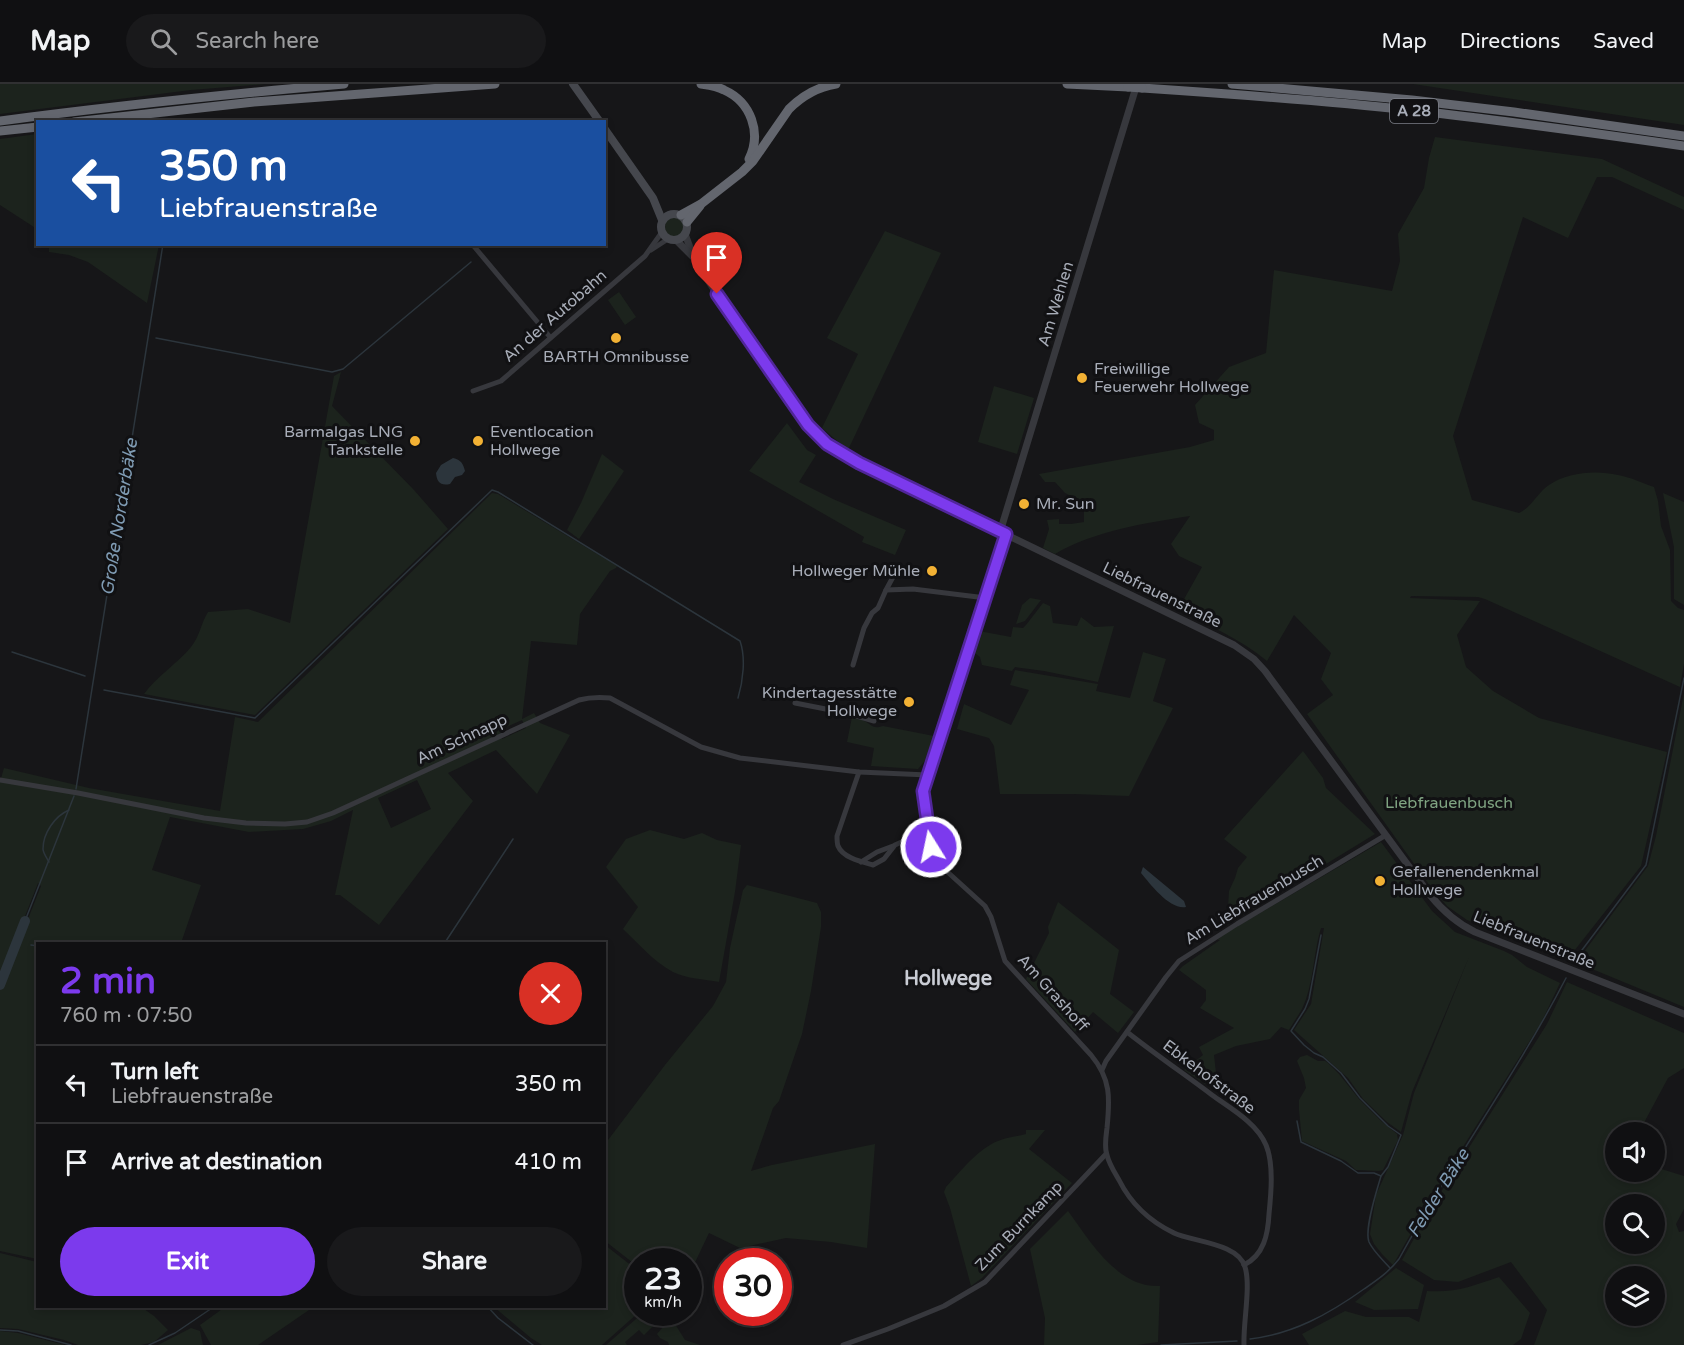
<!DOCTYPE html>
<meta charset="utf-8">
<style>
:root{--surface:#101012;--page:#19191b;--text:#f1f3f6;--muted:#9c9d9f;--line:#303032;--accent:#7c3aed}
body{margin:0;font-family:"Varela Round",sans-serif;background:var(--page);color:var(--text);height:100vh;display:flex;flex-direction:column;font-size:22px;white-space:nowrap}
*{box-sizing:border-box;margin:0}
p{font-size:20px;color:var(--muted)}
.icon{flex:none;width:33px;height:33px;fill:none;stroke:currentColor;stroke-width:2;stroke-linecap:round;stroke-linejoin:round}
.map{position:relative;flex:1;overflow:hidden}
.details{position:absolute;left:36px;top:858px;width:570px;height:366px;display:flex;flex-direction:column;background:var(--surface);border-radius:0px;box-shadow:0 3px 9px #0003,0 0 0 2px var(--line)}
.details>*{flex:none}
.guide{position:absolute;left:36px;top:36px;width:570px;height:126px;border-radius:0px;box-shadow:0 3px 9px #0003,0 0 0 2px var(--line);background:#1a4fa0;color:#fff;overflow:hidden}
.controls{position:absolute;left:1605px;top:1038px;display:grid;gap:12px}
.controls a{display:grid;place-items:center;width:60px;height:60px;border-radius:50%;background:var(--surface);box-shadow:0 3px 9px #0003,0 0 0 2px var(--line);font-size:30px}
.speed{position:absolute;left:624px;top:1164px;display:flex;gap:12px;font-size:30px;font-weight:700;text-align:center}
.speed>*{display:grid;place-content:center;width:78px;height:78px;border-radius:50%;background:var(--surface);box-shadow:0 3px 9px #0003,0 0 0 2px var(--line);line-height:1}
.speed small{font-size:15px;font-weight:400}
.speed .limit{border:9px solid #d22;background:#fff;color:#111}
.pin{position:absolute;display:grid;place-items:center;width:51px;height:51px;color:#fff;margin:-62px -26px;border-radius:50% 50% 50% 0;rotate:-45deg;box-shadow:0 0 6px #0007}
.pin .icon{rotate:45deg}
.me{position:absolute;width:66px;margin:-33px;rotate:350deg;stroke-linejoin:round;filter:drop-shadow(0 0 4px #0008)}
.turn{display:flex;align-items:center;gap:21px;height:126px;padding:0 24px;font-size:27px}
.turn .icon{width:78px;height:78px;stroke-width:2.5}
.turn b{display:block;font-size:42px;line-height:51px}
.round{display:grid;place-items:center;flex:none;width:63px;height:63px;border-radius:32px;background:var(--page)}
.head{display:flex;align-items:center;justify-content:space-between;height:102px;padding:0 24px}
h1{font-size:36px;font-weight:700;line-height:45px;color:var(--accent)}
.cta{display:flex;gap:12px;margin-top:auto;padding:12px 24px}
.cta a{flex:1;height:69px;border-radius:36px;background:var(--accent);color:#fff;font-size:24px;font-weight:700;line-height:69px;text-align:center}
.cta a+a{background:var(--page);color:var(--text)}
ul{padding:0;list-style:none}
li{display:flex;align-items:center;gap:18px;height:78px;padding:0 24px;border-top:2px solid var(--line)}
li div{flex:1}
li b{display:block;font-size:22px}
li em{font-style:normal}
header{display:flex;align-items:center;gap:36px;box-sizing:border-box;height:84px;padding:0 30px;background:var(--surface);border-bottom:2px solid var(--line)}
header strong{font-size:28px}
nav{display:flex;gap:33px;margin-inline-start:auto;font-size:21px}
.search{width:420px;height:54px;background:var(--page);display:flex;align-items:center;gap:15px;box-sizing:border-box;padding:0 21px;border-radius:33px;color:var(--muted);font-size:22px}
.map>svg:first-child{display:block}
</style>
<header>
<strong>Map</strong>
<div class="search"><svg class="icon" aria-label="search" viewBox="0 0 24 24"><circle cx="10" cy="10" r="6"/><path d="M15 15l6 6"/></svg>Search here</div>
<nav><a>Map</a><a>Directions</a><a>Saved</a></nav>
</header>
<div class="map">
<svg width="1684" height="1261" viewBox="0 0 1684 1261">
<rect width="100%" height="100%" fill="#161618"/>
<g fill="#1c231d" fill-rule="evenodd">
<polygon points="0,0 265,0 191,6 0,30"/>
<polygon points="1413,0 1684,0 1684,41"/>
<polygon points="37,50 38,50 37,145 0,121 0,55"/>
<path d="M 1435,53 L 1602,75 L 1684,113 L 1684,126 L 1612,93 L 1597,93 L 1568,154 L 1523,133 L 1453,352 L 1472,416 L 1519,429 C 1532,423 1538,408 1549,401 C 1568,388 1596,386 1618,391 C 1630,393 1642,399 1654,403 L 1658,417 L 1661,442 L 1670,466 L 1671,517 L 1678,524 L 1684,526 L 1684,580 L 1680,603 L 1485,515 L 1478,513 L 1411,512 L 1410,514 L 1480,517 L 1457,551 L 1466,583 L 1493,607 L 1539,634 L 1667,668 L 1641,782 L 1567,876 L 1467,836 L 1447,822 L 1430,802 L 1307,630 L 1333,611 L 1321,595 L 1331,569 L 1294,531 L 1267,577 C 1240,555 1209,541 1178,526 L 1202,483 L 1179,472 L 1171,460 L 1190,432 C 1145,439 1094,447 1055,470 L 1043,464 L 1049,445 L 1047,436 L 1059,435 L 1059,440 L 1071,440 L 1084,438 L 1084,418 L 1065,409 L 1055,398 L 1045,398 L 1039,390 L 1190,363 L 1214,356 L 1214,346 L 1199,339 L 1195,321 L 1229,283 L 1266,269 L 1274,186 L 1392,207 L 1400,177 L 1398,150 L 1424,104 L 1429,74 Z"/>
<circle cx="675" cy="143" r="10"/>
<polygon points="885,147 941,169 848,366 822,344 858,270 827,254"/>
<polygon points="49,161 159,161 147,219 88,178 69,171 49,168"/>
<polygon points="619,208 636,233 625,241 608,216"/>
<path d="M 341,288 L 332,322 L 414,406 L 448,445 L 255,631 L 144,610 C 157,592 177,580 191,563 C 200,552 201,539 208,528 L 248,525 L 290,539 L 334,292 Z"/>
<polygon points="994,302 1034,314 1017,370 978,358"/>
<polygon points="787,339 807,366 816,371 799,398 833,415 906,446 895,471 862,458 864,453 749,387"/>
<polygon points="602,370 624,387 579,455 567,446 581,419"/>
<path d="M 492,409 L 498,410 L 617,482 L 616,484 L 610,487 L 580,530 L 577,561 L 531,557 L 522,635 L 534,629 L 540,639 L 570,651 L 537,710 L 496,666 L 448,689 L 473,717 L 379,841 L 340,811 L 335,811 L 353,726 L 331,737 L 303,745 L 249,748 L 170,733 L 152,786 L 201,801 L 181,859 L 38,860 L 37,1175 L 0,1167 L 0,906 L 41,802 L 38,799 L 0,896 L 0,698 L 4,684 L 89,704 L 220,727 L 235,633 L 258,638 ZM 522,636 L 526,644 L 502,655 L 500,646 ZM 417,696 L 431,725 L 391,744 L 378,714 Z"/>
<polygon points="1663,409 1684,418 1684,521 1674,515 1674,463"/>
<polygon points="1030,514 1041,516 1025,537 1016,540 1022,521"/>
<polygon points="1043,519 1050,522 1053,539 1077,542 1081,533 1094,543 1114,542 1098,598 1044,587 1015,583 1012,587 982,581 980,573 972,567 979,547 1011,553 1013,543 1023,544 1026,541"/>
<polygon points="1143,568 1166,575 1153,617 1173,624 1129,712 1074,710 1000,710 994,662 989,654 957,645 964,620 1011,641 1029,606 1010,601 1015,586 1098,600 1096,607 1130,614"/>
<polygon points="1684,609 1684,923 1580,880 1578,876 1648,782 1656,752"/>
<path d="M 852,633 C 856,635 862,635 866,638 C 873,642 873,645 883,642 L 934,652 L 928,673 L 918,685 L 871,682 L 874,664 L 847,658 Z"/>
<polygon points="1303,667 1323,694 1326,704 1375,750 1236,835 1228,824 1229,807 1235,794 1238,784 1247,773 1224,755"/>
<path d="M 650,746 L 684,755 L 702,749 L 717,756 L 741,761 L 735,808 L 719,898 C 704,895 687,895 673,888 C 654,878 638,859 623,845 L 638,823 L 606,783 L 626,755 Z"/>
<path d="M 1381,758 L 1432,827 L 1455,848 L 1504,867 L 1512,871 L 1527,883 L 1560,899 L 1541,939 L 1432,1112 L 1393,1181 L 1382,1170 L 1374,1160 L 1370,1150 L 1376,1111 L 1403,1051 L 1414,1009 L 1469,873 L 1412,1008 L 1401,1048 L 1387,1038 L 1363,1015 L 1348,994 L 1294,946 L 1311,920 L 1324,844 L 1321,844 C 1313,870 1314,900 1302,925 C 1298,932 1293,939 1289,946 L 1281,943 L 1270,955 L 1236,962 L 1214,971 L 1216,989 L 1205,1000 L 1184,986 L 1203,971 L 1199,963 L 1234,944 L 1200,924 L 1206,916 L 1206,906 L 1179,886 L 1183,882 L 1220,856 L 1217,856 L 1226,849 Z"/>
<polygon points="747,801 817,819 821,828 821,843 811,907 802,950 779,1017 773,1024 751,1087 772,1081 875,1060 867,1164 831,1158 786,1154 740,1164 709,1149 689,1191 688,1178 638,1178 637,1182 605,1157 605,1060 665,981 713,922 726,898 730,864 737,832 743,806"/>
<polygon points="1058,818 1119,866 1110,910 1134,928 1118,949 1093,928 1075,948 1026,895 1049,849 1048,843"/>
<path d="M 1567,898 L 1684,949 L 1684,984 L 1668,994 L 1639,1048 L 1616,1048 L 1616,1088 L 1654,1088 L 1655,1083 L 1684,1092 L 1684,1125 L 1676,1140 L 1679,1148 L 1684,1147 L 1684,1261 L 1534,1261 L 1547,1226 L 1511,1178 L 1458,1198 L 1434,1196 L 1402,1176 L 1434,1119 L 1547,940 ZM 1616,1120 L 1654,1120 L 1654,1160 L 1616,1160 ZM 1616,1192 L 1654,1192 L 1654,1232 L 1616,1232 Z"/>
<polygon points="1307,971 1318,977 1325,977 1328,979 1339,990 1359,1015 1381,1037 1397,1050 1398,1056 1383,1086 1379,1087 1356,1086 1346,1077 1302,1057 1299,1026 1299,1016 1306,1004 1304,994 1297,977 1300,973"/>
<path d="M 1026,1046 L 1045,1046 L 1029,1065 L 1072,1099 L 982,1194 L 971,1202 L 950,1124 L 944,1108 L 946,1103 C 959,1089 973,1071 990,1061 C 1001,1054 1014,1053 1026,1050 Z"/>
<path d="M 1068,1127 C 1090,1157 1117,1204 1160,1202 L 1158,1258 L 1137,1261 L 1044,1261 L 1045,1234 L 1030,1165 Z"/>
<polygon points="605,1161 637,1186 638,1229 602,1261 542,1261 531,1254 494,1223 604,1222"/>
<polygon points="0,1169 37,1178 38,1222 141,1223 154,1232 168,1246 154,1258 141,1261 78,1261 64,1256 18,1245 0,1244"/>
<polygon points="1396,1184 1424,1201 1418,1225 1374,1226 1355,1218"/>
<path d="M 1499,1193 L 1530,1229 L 1521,1255 L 1513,1261 L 1309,1261 L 1302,1250 L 1345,1227 L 1366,1233 L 1409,1233 L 1419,1238 L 1427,1207 C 1456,1209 1472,1202 1499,1193 Z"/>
<polygon points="308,1223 309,1226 258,1261 211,1261 200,1241 225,1223"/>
<polygon points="643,1229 660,1229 656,1239 644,1251 639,1246 625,1258 627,1261 606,1261"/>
<polygon points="668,1229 685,1256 700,1261 669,1261 668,1258 660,1254 657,1250 663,1243"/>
<polygon points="191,1244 200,1247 203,1261 158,1261"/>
<polygon points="0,1247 18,1249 65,1261 0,1261"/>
</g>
<g fill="#2c353c">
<path d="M 453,374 C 461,376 463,379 465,387 L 462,391 L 455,393 L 450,400 C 440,402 437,398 436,389 L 441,381 Z"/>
<path d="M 1143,783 L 1184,817 L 1186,823 C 1170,826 1151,801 1141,789 Z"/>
</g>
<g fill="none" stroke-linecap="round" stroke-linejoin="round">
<g stroke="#2c353c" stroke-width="1.5">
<polyline points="156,254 332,288 343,285 471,178"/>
<polyline points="12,568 85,592"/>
<path d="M 104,606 L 255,634 L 492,406 L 498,408 L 740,557 C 746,574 743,597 738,614"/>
<polyline points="76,705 163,160"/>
<path d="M 49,778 C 47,774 43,769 43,765 C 43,749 55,732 69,726"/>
<polyline points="25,837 74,712"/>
<polyline points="1321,851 1309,915 1305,925 1291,947 1304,961 1314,969 1323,973 1341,989 1360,1014 1388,1042 1401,1051 1388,1083 1381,1092"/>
<polyline points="444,860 513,755"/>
<polyline points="31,861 38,862"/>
<polyline points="1573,878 1646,781 1684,594"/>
<path d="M 1297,1037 L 1301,1058 L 1341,1077 L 1358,1089 L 1374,1089 L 1381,1092 C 1377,1106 1364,1145 1369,1158 C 1373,1167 1383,1176 1390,1184"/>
<polyline points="487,1222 498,1234 533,1261"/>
<polyline points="0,1246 18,1247 71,1261"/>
<path d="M 1250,1255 C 1293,1250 1329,1230 1364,1205 C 1377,1196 1389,1188 1399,1175 C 1451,1079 1516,991 1566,894"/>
<polyline points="149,1261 175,1249 215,1222"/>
<polyline points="1161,1261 1237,1257"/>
</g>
<polyline stroke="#2c353c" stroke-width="10" points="0,901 25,837"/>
<g stroke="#37383d" stroke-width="5">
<polyline points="472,160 550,253"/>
<polyline points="651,166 668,155"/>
<polyline points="473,307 501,297 645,172 662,148"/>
<path d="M 1006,451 L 923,707 L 931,763 L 937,776 L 942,783 L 985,822 L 991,833 L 1005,877 L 1091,971 C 1111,995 1110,1014 1107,1044 C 1106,1052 1104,1063 1107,1071 C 1109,1080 1115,1089 1119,1096 C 1131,1120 1149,1137 1174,1149 C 1193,1158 1238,1159 1245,1183 C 1251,1202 1243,1239 1244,1261"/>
<polyline points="886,506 893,493"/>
<polyline points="853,581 864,544 872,529 878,524 886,506 913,505 986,514"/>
<polyline points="795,619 846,629 874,637"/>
<path d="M 859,688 L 837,752 C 837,755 837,759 838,762 C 843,774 862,778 873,781 L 884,775 L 895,761 L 928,746"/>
<path d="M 0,696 L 78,709 L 204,734 L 246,739 L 285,740 L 307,738 L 333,729 L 579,616 C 590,613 599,613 610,614 L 701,663 L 740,674 L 859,688 L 928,691"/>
<polyline points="861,778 877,768 893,762"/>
<path d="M 1127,948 C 1155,970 1184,990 1212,1011 C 1230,1024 1257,1039 1266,1061 C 1274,1080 1271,1110 1269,1130 C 1268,1150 1264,1171 1244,1181"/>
<polyline points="1102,986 1106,977 1166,893 1179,877 1237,840 1386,751"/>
<polyline points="843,1261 888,1245 944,1222 985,1198 1106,1070"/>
</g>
<g stroke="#37383d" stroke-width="7">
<path d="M 685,150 L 694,174 L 727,226 L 808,341 L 827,360 L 881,390 L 1234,561 L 1254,575 L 1265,587 L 1430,811 C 1443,827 1456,839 1475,848 L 1684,930"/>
<polyline points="676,156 692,172"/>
<polyline points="1000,448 1137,0"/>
</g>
<g stroke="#45474d" stroke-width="8">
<polyline points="573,0 600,38"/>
<polyline points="604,44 653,114 662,136"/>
<circle cx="674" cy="143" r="13"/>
</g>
<g stroke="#63666e" stroke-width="9">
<path d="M 701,0 C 708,1 717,2 724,6 C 751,18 762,49 749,75"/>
<polyline points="1067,0 1128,3"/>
<polyline points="1232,0 1412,16 1514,28 1684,52"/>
<path d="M 1142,4 C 1231,10 1321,16 1409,26 C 1501,36 1593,49 1684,62"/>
<path d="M 0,37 C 114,22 229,10 344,0"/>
<polyline points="74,38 254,18 495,0"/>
<polyline points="0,47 38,43"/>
<path d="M 681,131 L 701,120 L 742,88 L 753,77 L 789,25 C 802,12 817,3 836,0"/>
<polyline points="687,138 700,122"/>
</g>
<polyline stroke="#63666e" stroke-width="9" points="1128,3 1142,4"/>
</g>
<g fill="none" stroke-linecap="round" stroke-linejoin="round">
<g stroke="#51269a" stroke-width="15">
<polyline id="route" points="717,210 808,341 827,360 859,379 1006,450 923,707 931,763"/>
</g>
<use href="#route" stroke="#7c3aed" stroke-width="10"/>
</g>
<g fill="#f2b134" stroke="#111113" stroke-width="2">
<circle cx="616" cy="254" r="6"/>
<circle cx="1082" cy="294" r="6"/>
<circle cx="415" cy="357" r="6"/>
<circle cx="478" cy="357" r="6"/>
<circle cx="1024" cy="420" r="6"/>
<circle cx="932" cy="487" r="6"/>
<circle cx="909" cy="618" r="6"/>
<circle cx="1380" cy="797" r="6"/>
</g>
<g text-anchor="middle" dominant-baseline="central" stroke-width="6" stroke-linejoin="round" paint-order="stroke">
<rect fill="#111113" stroke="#7b7e86" stroke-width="1.5" x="1390" y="15" width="48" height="24" rx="4.5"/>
<g font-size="15" font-weight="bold" fill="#a8adb8">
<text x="1414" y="27">A 28</text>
</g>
<g font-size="16" fill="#a8adb8" stroke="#111113">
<text transform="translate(1056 220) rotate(-73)">Am Wehlen</text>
<text transform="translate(555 232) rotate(-41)">An der Autobahn</text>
<text transform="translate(1162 511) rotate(26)">Liebfrauenstraße</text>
<text transform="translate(462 655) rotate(-25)">Am Schnapp</text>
<text transform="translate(1254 816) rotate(-31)">Am Liebfrauenbusch</text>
<text transform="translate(1534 856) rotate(22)">Liebfrauenstraße</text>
<text transform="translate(1053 909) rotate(48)">Am Grashoff</text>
<text transform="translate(1209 993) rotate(37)">Ebkehofstraße</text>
<text transform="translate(1019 1142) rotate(-46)">Zum Burnkamp</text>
</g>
<g font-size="16" fill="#a8adb8" stroke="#111113" text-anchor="start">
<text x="616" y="273" text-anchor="middle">BARTH Omnibusse</text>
<text x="1094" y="285">Freiwillige<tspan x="1094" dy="18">Feuerwehr Hollwege</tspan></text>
<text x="403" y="348" text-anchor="end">Barmalgas LNG<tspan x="403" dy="18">Tankstelle</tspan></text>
<text x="490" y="348">Eventlocation<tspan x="490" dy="18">Hollwege</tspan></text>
<text x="1036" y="420">Mr. Sun</text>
<text x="920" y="487" text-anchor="end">Hollweger Mühle</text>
<text x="897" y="609" text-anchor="end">Kindertagesstätte<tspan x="897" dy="18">Hollwege</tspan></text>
<text x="1392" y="788">Gefallenendenkmal<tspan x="1392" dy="18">Hollwege</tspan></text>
</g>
<g font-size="16" fill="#7fa381" stroke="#111113">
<text x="1449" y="719">Liebfrauenbusch</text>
</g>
<g font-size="18" font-style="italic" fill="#7f9bb3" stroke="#111113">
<text transform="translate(119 433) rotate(-81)">Große Norderbäke</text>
<text transform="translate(1438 1109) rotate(-58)">Felder Bäke</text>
</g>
<g font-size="20" font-weight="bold" fill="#c9ccd4" stroke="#111113">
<text x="948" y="895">Hollwege</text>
</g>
</g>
</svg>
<div class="controls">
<a><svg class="icon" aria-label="sound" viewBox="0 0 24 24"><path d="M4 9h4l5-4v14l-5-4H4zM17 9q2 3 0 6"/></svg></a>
<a><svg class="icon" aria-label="search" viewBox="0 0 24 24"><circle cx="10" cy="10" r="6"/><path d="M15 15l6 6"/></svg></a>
<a><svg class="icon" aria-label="layers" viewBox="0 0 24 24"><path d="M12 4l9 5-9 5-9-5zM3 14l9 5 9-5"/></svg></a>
</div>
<div class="speed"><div>23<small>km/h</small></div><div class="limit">30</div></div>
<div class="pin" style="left:717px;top:210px;background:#d93025"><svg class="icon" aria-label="arrive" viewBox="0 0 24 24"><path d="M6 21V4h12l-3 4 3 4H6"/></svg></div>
<svg class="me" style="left:931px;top:763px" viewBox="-20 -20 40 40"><circle r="17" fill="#7c3aed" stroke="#fff" stroke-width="3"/><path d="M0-11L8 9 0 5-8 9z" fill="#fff"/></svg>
<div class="guide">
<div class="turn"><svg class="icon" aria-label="left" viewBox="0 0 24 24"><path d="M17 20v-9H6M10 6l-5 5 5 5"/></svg><div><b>350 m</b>Liebfrauenstraße</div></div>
</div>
<section class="details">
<div class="head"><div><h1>2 min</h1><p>760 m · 07:50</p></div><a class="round" style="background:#d93025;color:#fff"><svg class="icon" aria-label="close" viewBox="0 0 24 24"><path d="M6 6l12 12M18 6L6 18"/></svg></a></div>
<ul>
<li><svg class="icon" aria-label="left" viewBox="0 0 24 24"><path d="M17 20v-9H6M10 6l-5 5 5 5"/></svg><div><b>Turn left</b><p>Liebfrauenstraße</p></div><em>350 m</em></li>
<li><svg class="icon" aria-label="arrive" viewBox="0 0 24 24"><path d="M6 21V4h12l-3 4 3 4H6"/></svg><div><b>Arrive at destination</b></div><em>410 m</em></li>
</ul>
<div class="cta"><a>Exit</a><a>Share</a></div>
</section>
</div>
